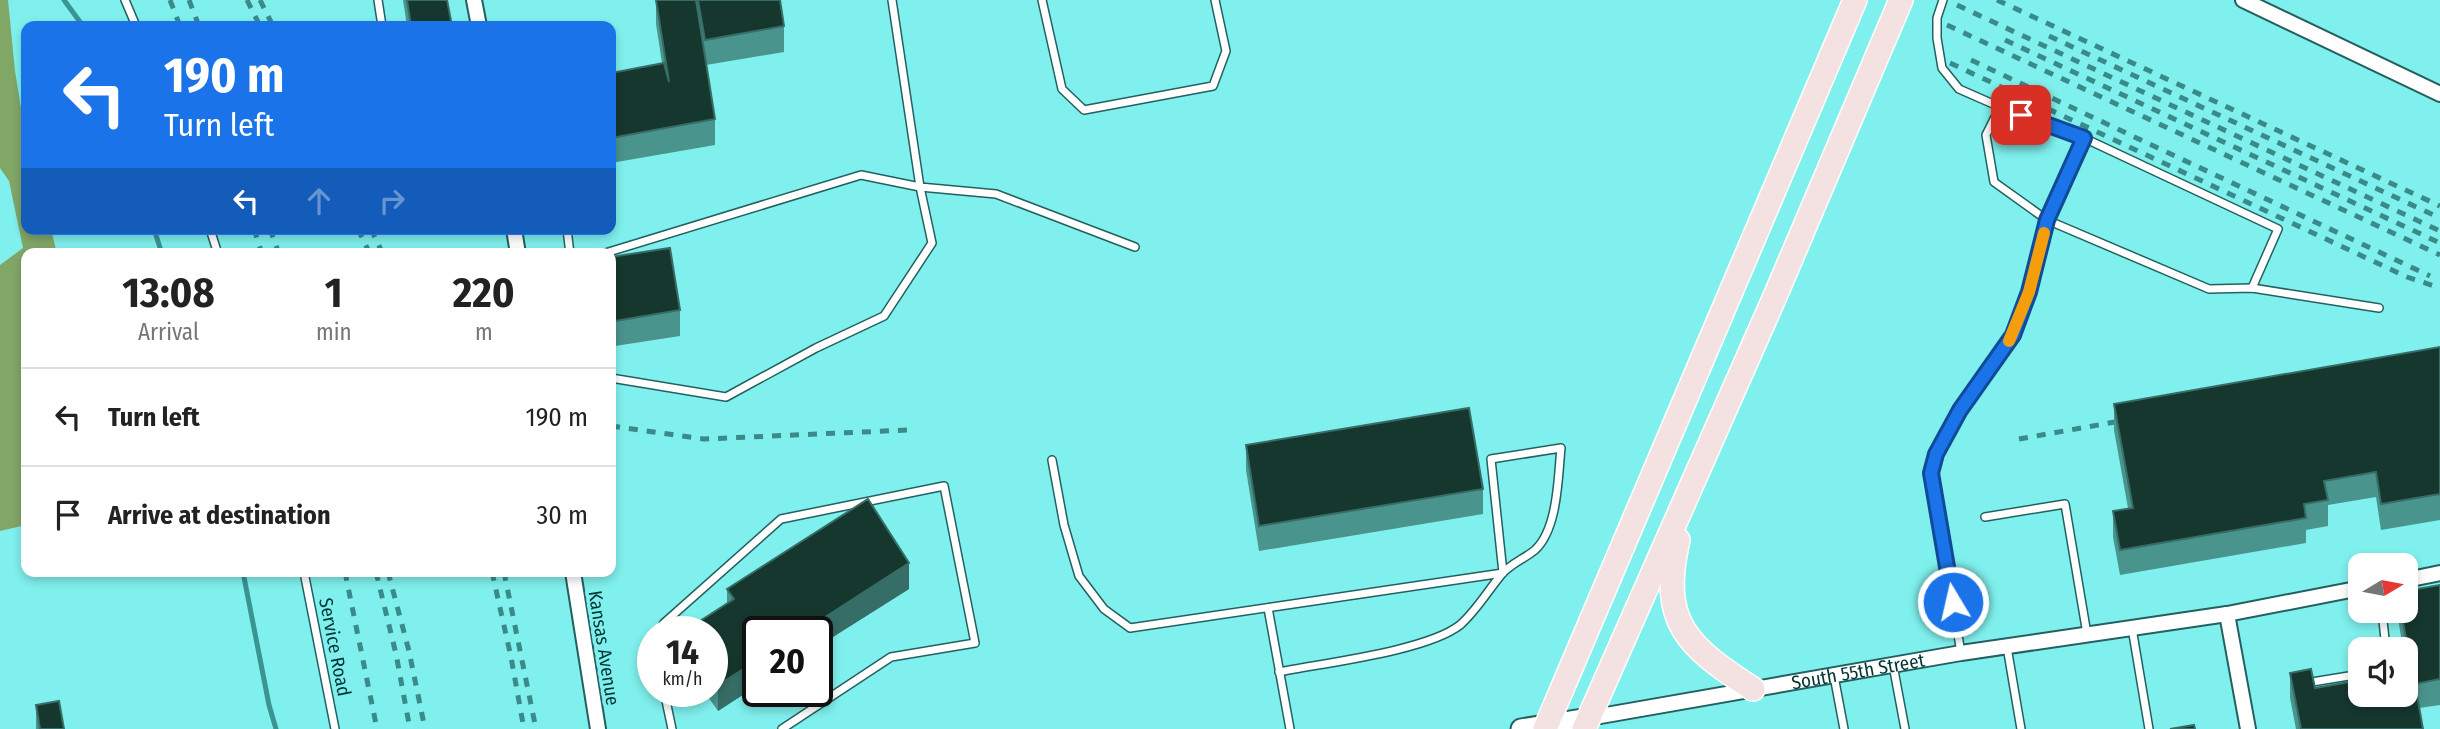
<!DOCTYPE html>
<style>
:root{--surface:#fff;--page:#f6f6f6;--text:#222;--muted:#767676;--line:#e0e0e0}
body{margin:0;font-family:"Fira Sans Condensed",sans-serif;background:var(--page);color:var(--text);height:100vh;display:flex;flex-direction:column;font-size:26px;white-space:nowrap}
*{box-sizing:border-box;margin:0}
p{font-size:23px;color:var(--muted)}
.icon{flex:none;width:38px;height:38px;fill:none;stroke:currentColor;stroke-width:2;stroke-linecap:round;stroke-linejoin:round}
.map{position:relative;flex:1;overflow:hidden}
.details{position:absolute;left:21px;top:248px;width:595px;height:329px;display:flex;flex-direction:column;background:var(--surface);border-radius:14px;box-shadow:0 4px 10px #0003}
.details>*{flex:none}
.guide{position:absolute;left:21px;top:21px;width:595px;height:214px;border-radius:14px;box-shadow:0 4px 10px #0003;background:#1a73e8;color:#fff;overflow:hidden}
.needle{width:46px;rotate:80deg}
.controls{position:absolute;left:2348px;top:553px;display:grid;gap:14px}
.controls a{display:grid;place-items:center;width:70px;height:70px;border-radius:14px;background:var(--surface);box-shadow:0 4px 10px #0003;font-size:35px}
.speed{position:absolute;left:637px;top:616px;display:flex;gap:14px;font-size:35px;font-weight:700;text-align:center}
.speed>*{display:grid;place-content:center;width:91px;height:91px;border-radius:50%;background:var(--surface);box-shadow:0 4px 10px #0003;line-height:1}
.speed small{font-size:18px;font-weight:400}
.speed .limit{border:4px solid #111;border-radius:10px;background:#fff;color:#111}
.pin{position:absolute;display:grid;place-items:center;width:60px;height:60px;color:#fff;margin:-30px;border-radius:14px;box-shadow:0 4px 10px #0006}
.me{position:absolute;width:77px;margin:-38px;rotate:351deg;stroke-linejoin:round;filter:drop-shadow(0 0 5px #0008)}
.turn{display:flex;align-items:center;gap:24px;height:147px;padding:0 28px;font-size:32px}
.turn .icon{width:91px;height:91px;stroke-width:2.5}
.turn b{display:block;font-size:49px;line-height:60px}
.lanes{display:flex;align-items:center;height:66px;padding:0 28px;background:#0003;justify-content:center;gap:35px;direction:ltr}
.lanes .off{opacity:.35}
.eta{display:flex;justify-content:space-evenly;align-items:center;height:119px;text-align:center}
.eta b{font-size:42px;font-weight:700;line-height:49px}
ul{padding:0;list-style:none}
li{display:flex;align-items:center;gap:21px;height:98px;padding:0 28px;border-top:2px solid var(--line)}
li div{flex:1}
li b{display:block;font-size:26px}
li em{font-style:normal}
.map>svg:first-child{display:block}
</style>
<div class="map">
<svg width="2440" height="729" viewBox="0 0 2440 729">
<rect width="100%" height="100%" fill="#7ff0ed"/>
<polygon fill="#81a767" points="0,0 8,0 15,71 26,139 26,229 51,229 57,254 26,254 26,525 0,531 0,265 23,248 9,181 0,168"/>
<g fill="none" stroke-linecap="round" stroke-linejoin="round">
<g stroke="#399492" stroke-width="5">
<polyline points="64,0 83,26"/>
<polyline points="154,229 162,254"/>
<polyline points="243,572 269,705 276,729"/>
</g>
<g stroke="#23605f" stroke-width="10">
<g id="lane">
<polyline points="125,0 136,26"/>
<polyline points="378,0 382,26"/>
<polyline points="892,0 920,187 996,194 1135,247"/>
<polyline points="1042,0 1062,89 1084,110 1213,86 1226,51 1215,0"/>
<polyline points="1943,0 1937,18 1937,38 1942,68 1959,89 2000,107 2084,138 2278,229 2252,288"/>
<polyline points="2000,107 1986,135 1994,182 2047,220 2209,289 2252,288 2379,308"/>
<polyline points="210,229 218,254"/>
<polyline points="567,229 570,254"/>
<polyline points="602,254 861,175 920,187 932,243 884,316 816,348 726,397 611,378"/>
<path d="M 1052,460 L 1064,525 L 1079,576 L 1104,609 L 1130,628 L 1503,573 L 1491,459 L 1561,448 C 1558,477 1558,529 1535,550 C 1524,559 1510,564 1501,575 C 1487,592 1476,611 1460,625 C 1427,651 1323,663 1279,672"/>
<polyline points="1985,517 2065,504 2087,634"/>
<polyline points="304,572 335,729"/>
<polyline points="1268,608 1290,729"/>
<polyline points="2382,611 2386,649"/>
<polyline points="2132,628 2149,729"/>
<polyline points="658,632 664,623 781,519 944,486 975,643 891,657 782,729"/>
<polyline points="2007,647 2021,729"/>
<polyline points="1961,653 1931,473 1936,454 1960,410 2013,335 2030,292 2047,220 2084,138"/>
<polyline points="1893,665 1905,729"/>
<polyline points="1834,676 1844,729"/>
<polyline points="2306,683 2361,674"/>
<polyline points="664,691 672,729"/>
</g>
</g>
<g stroke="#23605f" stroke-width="18">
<g id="street">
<polyline points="474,0 479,26"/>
<polyline points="2243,0 2440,94"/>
<polyline points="514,229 518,254"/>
<polyline points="573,572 598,729"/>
<polyline points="2406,580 2440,573"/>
<polyline points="2227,614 2248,729"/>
<path id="s1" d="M 1589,718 L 1961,653 L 2227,614 L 2361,588"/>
</g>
</g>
<g stroke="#23605f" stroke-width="23">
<polyline id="secondary" points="1521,729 1589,718"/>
</g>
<g stroke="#fff" stroke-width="26">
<g id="primary">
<path d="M 1678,540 C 1659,623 1687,646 1753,689"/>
<polyline points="1545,729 1855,0"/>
<polyline points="1584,729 1776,294 1901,0"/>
</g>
</g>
<use href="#lane" stroke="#fff" stroke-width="7"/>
<use href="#street" stroke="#fff" stroke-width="14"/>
<use href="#secondary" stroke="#fff" stroke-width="19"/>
<use href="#primary" stroke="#f4e2e2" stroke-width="23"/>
<g stroke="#398a88" stroke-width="5" stroke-dasharray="9 9" stroke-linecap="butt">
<polyline points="170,0 180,26"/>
<polyline points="189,0 199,26"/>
<polyline points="247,0 260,26"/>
<polyline points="260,0 273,26"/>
<polyline points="1997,0 2440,206"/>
<polyline points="1957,5 2440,231"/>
<polyline points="1947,25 2440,255"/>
<polyline points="2049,36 2440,218"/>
<polyline points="2005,40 2440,243"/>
<polyline points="1971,60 2430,276"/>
<polyline points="1950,63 2407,277 2440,288"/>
<polyline points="254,229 262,254"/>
<polyline points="270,229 279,254"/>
<polyline points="358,229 370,254"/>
<polyline points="371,229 383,254"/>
<polyline points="611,426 704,439 908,430"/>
<polyline points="2019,439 2132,419"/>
<polyline points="345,572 377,729"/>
<polyline points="376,572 396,654 410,729"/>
<polyline points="388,572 409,651 425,729"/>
<polyline points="492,572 511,657 524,729"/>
<polyline points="504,572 536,729"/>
</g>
</g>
<g fill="#4a948e">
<polygon points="403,0 447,0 452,26 407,26"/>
<polygon points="656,0 780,0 784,26 784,52 706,65 715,119 715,145 611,163 611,73 662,63 656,24"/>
<polygon points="611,257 680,310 680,336 615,346 611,321"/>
<polygon points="2440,347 2440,520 2381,530 2376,497 2328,505 2328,526 2306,530 2306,543 2120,575 2113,537 2113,511 2128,508 2114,430 2114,404"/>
<polygon points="1246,445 1483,489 1483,514 1259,551 1246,470"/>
<polygon points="2440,585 2440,705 2419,708 2423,729 2296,729 2290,698 2290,673 2315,688 2407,671 2406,649 2403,649 2398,618 2398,611 2406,611"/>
<polygon points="727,589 909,589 817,647 817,632 758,632 758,685 718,711 704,691 712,691 712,632 727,603"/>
<polygon points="36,705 64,729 36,729"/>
</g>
<g fill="#366e67">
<polygon points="909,563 909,589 817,647 817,632 802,632"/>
<polygon points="758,660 758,685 718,711 718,685"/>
</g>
<g fill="#16372e" stroke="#366e67" stroke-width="2">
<polygon points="407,0 447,0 452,26 411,26"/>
<polygon points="656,0 696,0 715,119 611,138 611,73 664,63 669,82"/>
<polygon points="698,0 780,0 784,26 705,40"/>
<polygon points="670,248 680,310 615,321 611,296 611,257"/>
<polygon points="2440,347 2440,494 2381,504 2376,472 2324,481 2328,500 2304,504 2306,518 2120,550 2113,511 2133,508 2114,404"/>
<polygon points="1469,408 1483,489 1259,526 1246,445"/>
<polygon points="868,499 909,563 802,632 758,632 758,660 718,685 712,678 712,632 683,632 734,599 727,589"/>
<polygon points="2440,585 2440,679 2415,684 2423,729 2301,729 2290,673 2311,669 2315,688 2361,680 2361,695 2406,695 2406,671 2412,670 2401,611 2406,611 2406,591"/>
<polygon points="59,701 64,729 40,729 36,705"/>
<polygon points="2194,725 2195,729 2170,729"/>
</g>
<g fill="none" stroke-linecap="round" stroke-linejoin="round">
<g stroke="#114b97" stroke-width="18">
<polyline id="route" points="1953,602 1931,473 1936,454 1960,410 2013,335 2029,292 2047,220 2084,138 2021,115"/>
</g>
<use href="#route" stroke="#1a73e8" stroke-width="12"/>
<polyline stroke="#f59e0b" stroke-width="12" points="2009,341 2029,292 2044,233"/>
</g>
<g text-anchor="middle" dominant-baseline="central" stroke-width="7" stroke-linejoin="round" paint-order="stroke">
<g font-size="19" fill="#003534" stroke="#7ff0ed">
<text transform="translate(335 647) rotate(79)">Service Road</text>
<text transform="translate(604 648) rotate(81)">Kansas Avenue</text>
<text stroke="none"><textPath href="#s1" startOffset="273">South 55th Street</textPath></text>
</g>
</g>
</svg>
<div class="controls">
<a><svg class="needle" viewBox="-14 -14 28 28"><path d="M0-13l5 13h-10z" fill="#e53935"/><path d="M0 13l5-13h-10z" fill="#767676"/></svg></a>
<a><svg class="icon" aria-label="sound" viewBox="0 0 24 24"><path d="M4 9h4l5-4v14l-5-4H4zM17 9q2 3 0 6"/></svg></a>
</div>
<div class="speed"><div>14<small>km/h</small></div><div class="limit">20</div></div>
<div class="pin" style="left:2021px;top:115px;background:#d93025"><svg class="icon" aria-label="arrive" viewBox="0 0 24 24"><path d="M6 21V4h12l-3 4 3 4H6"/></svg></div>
<svg class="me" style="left:1953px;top:602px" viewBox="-20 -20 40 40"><circle r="17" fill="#1a73e8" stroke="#fff" stroke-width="3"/><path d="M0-11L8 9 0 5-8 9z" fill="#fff"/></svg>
<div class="guide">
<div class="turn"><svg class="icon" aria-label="left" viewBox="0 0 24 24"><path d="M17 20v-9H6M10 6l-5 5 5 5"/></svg><div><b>190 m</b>Turn left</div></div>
<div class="lanes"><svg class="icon" aria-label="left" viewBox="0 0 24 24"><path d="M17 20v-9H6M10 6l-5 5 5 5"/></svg><svg class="icon off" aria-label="ahead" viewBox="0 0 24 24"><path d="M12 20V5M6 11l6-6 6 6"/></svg><svg class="icon off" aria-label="right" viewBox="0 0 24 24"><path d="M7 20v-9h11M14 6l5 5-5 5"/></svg></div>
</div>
<section class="details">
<div class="eta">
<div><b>13:08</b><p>Arrival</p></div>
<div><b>1</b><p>min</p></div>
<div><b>220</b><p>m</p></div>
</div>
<ul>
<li><svg class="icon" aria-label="left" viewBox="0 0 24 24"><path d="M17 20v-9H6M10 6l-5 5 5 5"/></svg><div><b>Turn left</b></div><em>190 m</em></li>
<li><svg class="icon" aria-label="arrive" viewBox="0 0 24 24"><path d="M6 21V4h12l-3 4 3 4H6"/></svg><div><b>Arrive at destination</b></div><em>30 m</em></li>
</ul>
</section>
</div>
